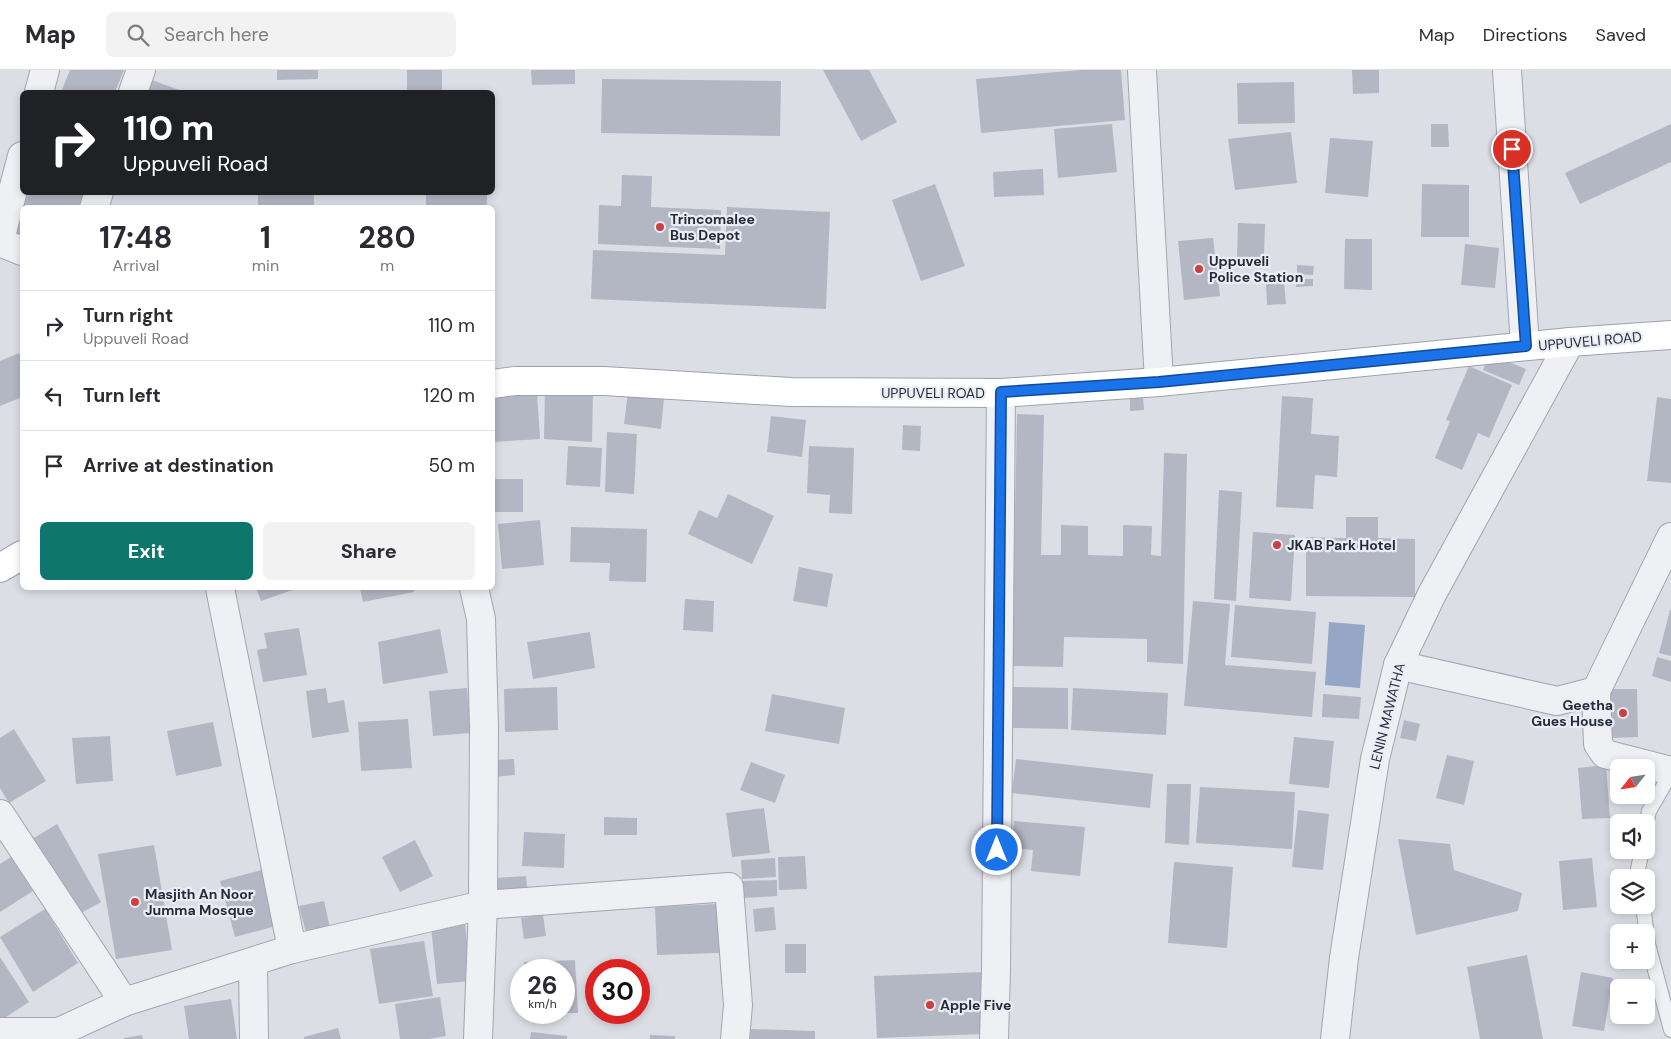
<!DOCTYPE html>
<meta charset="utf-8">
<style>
:root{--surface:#fff;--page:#f2f2f3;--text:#2b2b33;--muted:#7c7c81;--line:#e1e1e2;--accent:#0f766e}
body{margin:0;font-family:"DM Sans",sans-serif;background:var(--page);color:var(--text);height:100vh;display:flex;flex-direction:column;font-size:19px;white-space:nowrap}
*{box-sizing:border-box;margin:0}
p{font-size:16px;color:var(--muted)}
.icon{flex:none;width:28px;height:28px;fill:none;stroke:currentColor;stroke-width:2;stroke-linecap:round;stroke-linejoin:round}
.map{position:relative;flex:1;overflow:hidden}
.sheet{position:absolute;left:20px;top:135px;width:475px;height:385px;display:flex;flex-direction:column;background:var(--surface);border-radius:8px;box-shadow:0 2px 8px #0003}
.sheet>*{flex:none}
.banner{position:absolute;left:20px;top:20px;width:475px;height:105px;border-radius:8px;box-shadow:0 2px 8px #0003;background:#202124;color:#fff;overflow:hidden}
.needle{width:32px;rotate:240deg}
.tools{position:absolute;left:1610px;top:689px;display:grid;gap:10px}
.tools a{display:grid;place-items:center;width:45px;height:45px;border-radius:8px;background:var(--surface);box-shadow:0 2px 8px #0003;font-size:25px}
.speed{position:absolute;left:510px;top:889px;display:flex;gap:10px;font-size:25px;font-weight:700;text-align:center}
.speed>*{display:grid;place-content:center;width:65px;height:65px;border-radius:50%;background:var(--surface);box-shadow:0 2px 8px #0003;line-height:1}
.speed small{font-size:12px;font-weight:400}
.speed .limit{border:8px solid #d22;background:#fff;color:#111}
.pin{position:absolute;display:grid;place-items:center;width:42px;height:42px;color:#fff;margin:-21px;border:2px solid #fff;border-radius:50%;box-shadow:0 1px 5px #0007}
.me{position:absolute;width:55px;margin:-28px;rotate:0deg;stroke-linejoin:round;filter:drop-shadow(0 0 4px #0008)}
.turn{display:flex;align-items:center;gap:18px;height:105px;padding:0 20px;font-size:22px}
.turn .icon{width:65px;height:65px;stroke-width:2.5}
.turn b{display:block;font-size:35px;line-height:42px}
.eta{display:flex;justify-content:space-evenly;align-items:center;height:85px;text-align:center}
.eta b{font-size:30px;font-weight:700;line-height:35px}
.button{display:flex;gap:10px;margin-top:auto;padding:10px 20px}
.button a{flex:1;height:58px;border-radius:8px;background:var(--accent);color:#fff;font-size:20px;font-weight:700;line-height:58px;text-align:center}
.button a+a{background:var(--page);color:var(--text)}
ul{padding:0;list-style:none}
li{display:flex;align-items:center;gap:15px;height:70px;padding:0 20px;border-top:1px solid var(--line)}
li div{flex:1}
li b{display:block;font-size:19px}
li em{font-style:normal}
header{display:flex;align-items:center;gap:30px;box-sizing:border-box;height:70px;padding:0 25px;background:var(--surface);border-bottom:1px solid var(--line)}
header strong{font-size:24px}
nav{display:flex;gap:28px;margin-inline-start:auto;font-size:18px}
.search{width:350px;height:45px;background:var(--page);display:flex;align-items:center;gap:12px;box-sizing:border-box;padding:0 18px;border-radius:8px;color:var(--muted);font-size:19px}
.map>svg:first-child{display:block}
</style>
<header>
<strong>Map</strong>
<div class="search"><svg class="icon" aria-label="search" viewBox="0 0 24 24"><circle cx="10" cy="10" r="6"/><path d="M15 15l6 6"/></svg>Search here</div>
<nav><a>Map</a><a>Directions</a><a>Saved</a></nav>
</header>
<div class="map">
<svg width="1671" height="969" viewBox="0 0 1671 969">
<rect width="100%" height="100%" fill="#dcdee6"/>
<polygon fill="#96a6c6" points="1329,552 1365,555 1360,618 1325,615"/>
<g fill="#b3b7c3">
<polygon points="70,0 124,0 115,22 61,22"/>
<polygon points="277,0 318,0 318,9 277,10"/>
<rect x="407" y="0" width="35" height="22"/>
<polygon points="531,0 575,0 575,14 532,15"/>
<polygon points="823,0 869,0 897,52 861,71"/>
<polygon points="1081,0 1121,0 1125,50 981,63 976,9"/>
<polygon points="1352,0 1379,0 1379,23 1353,24"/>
<polygon points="149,9 185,22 144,22"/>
<polygon points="602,9 781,11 780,66 601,63"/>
<polygon points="1294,12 1295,53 1238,54 1237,13"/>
<polygon points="1112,54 1117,102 1058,108 1054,59"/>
<polygon points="1431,54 1448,54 1449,77 1431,77"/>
<polygon points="1671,54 1671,92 1580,134 1565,103"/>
<polygon points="1291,62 1297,113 1235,120 1228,69"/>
<polygon points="1330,68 1373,71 1368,127 1325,123"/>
<polygon points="1043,99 1044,125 994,127 993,102"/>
<polygon points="622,105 652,106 651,137 721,140 720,179 598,174 599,135 621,136"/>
<polygon points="935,114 965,196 921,211 892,130"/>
<polygon points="1422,114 1469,115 1469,167 1421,167"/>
<polygon points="29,122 84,122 88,124 83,138 23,138"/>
<rect x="258" y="122" width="56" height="16"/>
<rect x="426" y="122" width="61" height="16"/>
<polygon points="727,137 830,142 826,239 591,229 593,180 725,185"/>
<polygon points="22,138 22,167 12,163"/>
<polygon points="1238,153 1265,154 1264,187 1237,187"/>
<polygon points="1213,168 1220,226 1184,230 1178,171"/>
<polygon points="1345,169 1372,169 1372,220 1344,219"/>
<polygon points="1465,174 1499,178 1495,218 1461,215"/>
<polygon points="1297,195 1314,196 1313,205 1297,204"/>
<polygon points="1296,209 1313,209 1313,216 1296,217"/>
<polygon points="1266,213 1284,213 1286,234 1267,235"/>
<polygon points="19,283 22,292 22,327 0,336 0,291"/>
<polygon points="1489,284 1526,299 1519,315 1483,300"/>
<polygon points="1469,296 1512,315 1489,368 1478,363 1462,400 1435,388 1450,351 1446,350"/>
<polygon points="545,319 593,321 592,372 544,369"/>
<polygon points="537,323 540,369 492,372 492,325"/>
<polygon points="628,323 664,328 661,359 624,354"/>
<polygon points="1143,326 1144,340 1130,341 1130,327"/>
<polygon points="1282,326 1313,328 1311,364 1339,366 1337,407 1315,405 1313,439 1276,437"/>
<polygon points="1657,327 1671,329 1671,413 1647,411"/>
<polygon points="1017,344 1044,345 1041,485 1061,485 1061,455 1088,456 1088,485 1123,486 1123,455 1152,456 1151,485 1161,486 1164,383 1187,384 1183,594 1147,592 1147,569 1064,567 1063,597 1012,596"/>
<polygon points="771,346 806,350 802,387 767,382"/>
<polygon points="903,355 921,356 920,381 902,380"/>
<polygon points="607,362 637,364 634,424 605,422"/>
<polygon points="568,376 602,378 600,417 566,415"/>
<polygon points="809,376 854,378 852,444 829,443 830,425 807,423"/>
<rect x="492" y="409" width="31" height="33"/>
<polygon points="1219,420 1242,422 1236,531 1214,529"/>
<polygon points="728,424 774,446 752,494 688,464 699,440 717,448"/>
<polygon points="1346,447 1378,447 1378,468 1415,469 1415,527 1306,526 1306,467 1346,468"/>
<polygon points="540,450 544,495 502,499 498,454"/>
<polygon points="571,457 647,459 646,512 609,511 610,493 570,492"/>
<polygon points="1253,462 1295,465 1291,531 1249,528"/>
<polygon points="799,497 833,504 827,537 793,531"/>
<polygon points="256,518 298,518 261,531"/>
<polygon points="360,518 413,518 414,522 363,532"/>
<polygon points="685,529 714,531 713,562 683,560"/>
<polygon points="1193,531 1230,534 1225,595 1316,602 1312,647 1184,636"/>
<polygon points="1235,535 1316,542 1312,594 1231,587"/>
<polygon points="1670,540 1671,540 1671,586 1659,583"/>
<polygon points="299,558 307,605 263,612 257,580 267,578 264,563"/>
<polygon points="440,559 448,603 383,614 378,572"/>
<polygon points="590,562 595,598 533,609 527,572"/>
<polygon points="1657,587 1671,591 1671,612 1652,606"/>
<polygon points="557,617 558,660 505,662 504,619"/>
<polygon points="1011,617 1068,618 1068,659 1011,658"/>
<polygon points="326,618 328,633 344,630 349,662 312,668 306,621"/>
<polygon points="467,618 471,663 433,666 429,621"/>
<polygon points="1073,618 1168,623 1166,665 1071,660"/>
<polygon points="1609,619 1637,619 1638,667 1610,668"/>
<polygon points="772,624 845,638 839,674 765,661"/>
<polygon points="1323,624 1361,627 1359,649 1322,647"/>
<polygon points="408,649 412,698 361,701 358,652"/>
<polygon points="1404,650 1420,654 1416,671 1400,668"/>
<polygon points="213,652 222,696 176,706 167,661"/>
<polygon points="14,659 46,711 9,733 0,718 0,668"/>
<polygon points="110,666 113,711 76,714 72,668"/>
<polygon points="1294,667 1334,671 1329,718 1289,714"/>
<polygon points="1447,685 1474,691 1464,735 1436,728"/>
<polygon points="514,689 515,705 492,707 492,690"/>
<polygon points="1016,689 1153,704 1150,738 1012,723"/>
<polygon points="751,692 785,705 775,733 740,720"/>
<polygon points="1606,695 1610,748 1582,749 1578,698"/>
<polygon points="1167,714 1191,714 1189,775 1165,773"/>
<polygon points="1200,717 1295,722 1292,779 1196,773"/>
<polygon points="764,738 770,783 732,787 726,743"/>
<polygon points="1298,740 1329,744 1323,800 1292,797"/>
<polygon points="604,747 637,748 637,765 604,765"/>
<polygon points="1014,751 1085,757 1080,806 1031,801 1033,780 1011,778"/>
<polygon points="57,754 101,832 72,848 29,771"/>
<polygon points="524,762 565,764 564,798 522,796"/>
<polygon points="1398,769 1450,774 1454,800 1522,823 1518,841 1416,865"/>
<polygon points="415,770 433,806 400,822 382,787"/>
<polygon points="154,775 172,880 116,889 98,784"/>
<polygon points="805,786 807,819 779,820 778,787"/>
<polygon points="11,787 33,821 0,842 0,794"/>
<polygon points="775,788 776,807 742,809 741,790"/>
<polygon points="1592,788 1597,837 1563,840 1559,791"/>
<polygon points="1174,792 1233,797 1227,878 1168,873"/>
<polygon points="262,800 276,856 235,867 220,811"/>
<polygon points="526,806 528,824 497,826 496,808"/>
<polygon points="777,810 777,826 743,828 742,811"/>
<polygon points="324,831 330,858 306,863 299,836"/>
<polygon points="717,834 719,883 657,885 655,837"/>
<polygon points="774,837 776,860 755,862 753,839"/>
<polygon points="45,839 78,893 33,922 0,867"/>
<polygon points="543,845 546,866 524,869 521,848"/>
<polygon points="465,854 471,911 437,914 431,857"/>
<polygon points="424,871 433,926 379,934 370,879"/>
<rect x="785" y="874" width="21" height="29"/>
<polygon points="1527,885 1543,969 1480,969 1467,897"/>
<polygon points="0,887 29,932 0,951"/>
<polygon points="575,890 578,943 564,943 564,900 525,900 524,892"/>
<polygon points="983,902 985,964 877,968 874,906"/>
<polygon points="1581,902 1613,908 1604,961 1572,956"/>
<polygon points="440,927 446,966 429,969 400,969 395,934"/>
<polygon points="231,929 237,969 189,969 184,936"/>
<polygon points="528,942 544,942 544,944 528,945"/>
<polygon points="338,958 341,969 304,969 304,967"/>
<polygon points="751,959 815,961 815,969 750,969"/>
<polygon points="531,962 567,966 567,969 530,969"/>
<polygon points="142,965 143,969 124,969 124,968"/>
<polygon points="650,965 675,966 675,969 650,969"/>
</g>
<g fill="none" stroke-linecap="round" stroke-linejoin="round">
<g stroke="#a2a5b0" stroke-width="16">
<g id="service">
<polyline points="1646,756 1649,741 1671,703"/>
<polyline points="1639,808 1638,799 1642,780"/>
<polyline points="1643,835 1648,874 1671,960"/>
</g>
</g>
<g stroke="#a2a5b0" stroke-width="30">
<g id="minor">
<polyline points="1142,0 1159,312"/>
<polyline points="1507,0 1525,276"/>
<polyline points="39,22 45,0"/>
<polyline points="133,22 141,0"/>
<polyline points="94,138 99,122"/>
<polyline points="0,170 22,86"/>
<polyline points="0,172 22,181"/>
<polyline points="1671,467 1596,621 1598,674 1605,684 1671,701"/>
<polyline points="220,518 292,879"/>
<polyline points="474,518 481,549 484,657 483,835 478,969"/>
<polyline points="1398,595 1557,631 1596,621"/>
<polyline points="0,744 124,932"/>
<polyline points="253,893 254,969"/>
<polyline points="0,962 59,962 124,932 292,879 483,835 729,817 738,935 735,969"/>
<polyline points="994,969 996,900 1001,323"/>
<polyline points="1335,969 1344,888 1375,689 1398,595 1432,524 1570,272"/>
</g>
</g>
<g stroke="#9ba1b2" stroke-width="30">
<g id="primary">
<polyline points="492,314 515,311 604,311 791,322 1001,323 1159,312 1570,272 1671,265"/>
<polyline points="0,498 22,485"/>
</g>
</g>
<use href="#service" stroke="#eef0f4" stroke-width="14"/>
<use href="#minor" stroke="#eef0f4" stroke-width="28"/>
<use href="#primary" stroke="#fff" stroke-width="28"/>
</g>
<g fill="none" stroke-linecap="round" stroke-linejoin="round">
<g stroke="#114b97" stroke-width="12">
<polyline id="route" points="997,780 1001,322 1159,312 1526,276 1512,79"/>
</g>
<use href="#route" stroke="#1a73e8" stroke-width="9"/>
</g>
<g fill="#cc4040" stroke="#ebedf4" stroke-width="2">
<circle cx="660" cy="157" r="5"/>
<circle cx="1199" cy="199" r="5"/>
<circle cx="1277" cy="475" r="5"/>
<circle cx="1623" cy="643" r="5"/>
<circle cx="135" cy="832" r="5"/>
<circle cx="930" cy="935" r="5"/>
</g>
<g text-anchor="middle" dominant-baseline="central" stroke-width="4.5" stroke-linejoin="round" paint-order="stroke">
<g font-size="14" font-weight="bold" fill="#262b3c" stroke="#ebedf4" text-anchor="start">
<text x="670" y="149">Trincomalee<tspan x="670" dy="16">Bus Depot</tspan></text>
<text x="1209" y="191">Uppuveli<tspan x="1209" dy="16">Police Station</tspan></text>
<text x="1287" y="475">JKAB Park Hotel</text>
<text x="1613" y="635" text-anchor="end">Geetha<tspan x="1613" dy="16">Gues House</tspan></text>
<text x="145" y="824">Masjith An Noor<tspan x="145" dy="16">Jumma Mosque</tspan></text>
<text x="940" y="935">Apple Five</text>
</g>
<g font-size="14" fill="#262b3c" stroke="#ebedf4">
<text transform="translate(1590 271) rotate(-5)">UPPUVELI ROAD</text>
<text x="933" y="323">UPPUVELI ROAD</text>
<text transform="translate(1387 646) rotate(-76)">LENIN MAWATHA</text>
</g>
</g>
</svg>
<div class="tools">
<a><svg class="needle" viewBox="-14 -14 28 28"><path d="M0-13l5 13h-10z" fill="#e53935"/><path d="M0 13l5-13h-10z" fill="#7c7c81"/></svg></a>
<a><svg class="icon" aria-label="sound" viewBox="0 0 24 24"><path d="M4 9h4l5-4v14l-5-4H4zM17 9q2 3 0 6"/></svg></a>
<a><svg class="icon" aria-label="layers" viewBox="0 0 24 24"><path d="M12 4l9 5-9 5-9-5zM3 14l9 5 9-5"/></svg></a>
<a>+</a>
<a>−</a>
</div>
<div class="speed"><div>26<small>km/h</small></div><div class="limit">30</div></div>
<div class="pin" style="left:1512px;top:79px;background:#d93025"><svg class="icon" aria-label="arrive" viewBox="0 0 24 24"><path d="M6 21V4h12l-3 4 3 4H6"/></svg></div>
<svg class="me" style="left:997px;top:780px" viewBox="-20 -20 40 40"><circle r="17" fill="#1a73e8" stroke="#fff" stroke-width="3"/><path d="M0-11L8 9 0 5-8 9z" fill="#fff"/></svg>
<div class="banner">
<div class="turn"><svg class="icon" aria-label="right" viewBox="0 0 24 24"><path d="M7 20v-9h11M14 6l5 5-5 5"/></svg><div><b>110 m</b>Uppuveli Road</div></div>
</div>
<section class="sheet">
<div class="eta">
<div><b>17:48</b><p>Arrival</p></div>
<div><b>1</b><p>min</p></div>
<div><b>280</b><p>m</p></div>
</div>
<ul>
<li><svg class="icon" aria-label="right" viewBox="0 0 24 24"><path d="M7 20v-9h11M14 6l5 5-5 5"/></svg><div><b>Turn right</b><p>Uppuveli Road</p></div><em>110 m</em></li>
<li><svg class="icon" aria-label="left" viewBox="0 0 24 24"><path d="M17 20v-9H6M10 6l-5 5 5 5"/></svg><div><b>Turn left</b></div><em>120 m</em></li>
<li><svg class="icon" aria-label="arrive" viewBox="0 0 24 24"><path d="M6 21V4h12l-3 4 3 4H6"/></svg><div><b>Arrive at destination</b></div><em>50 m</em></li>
</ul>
<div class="button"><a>Exit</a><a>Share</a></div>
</section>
</div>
